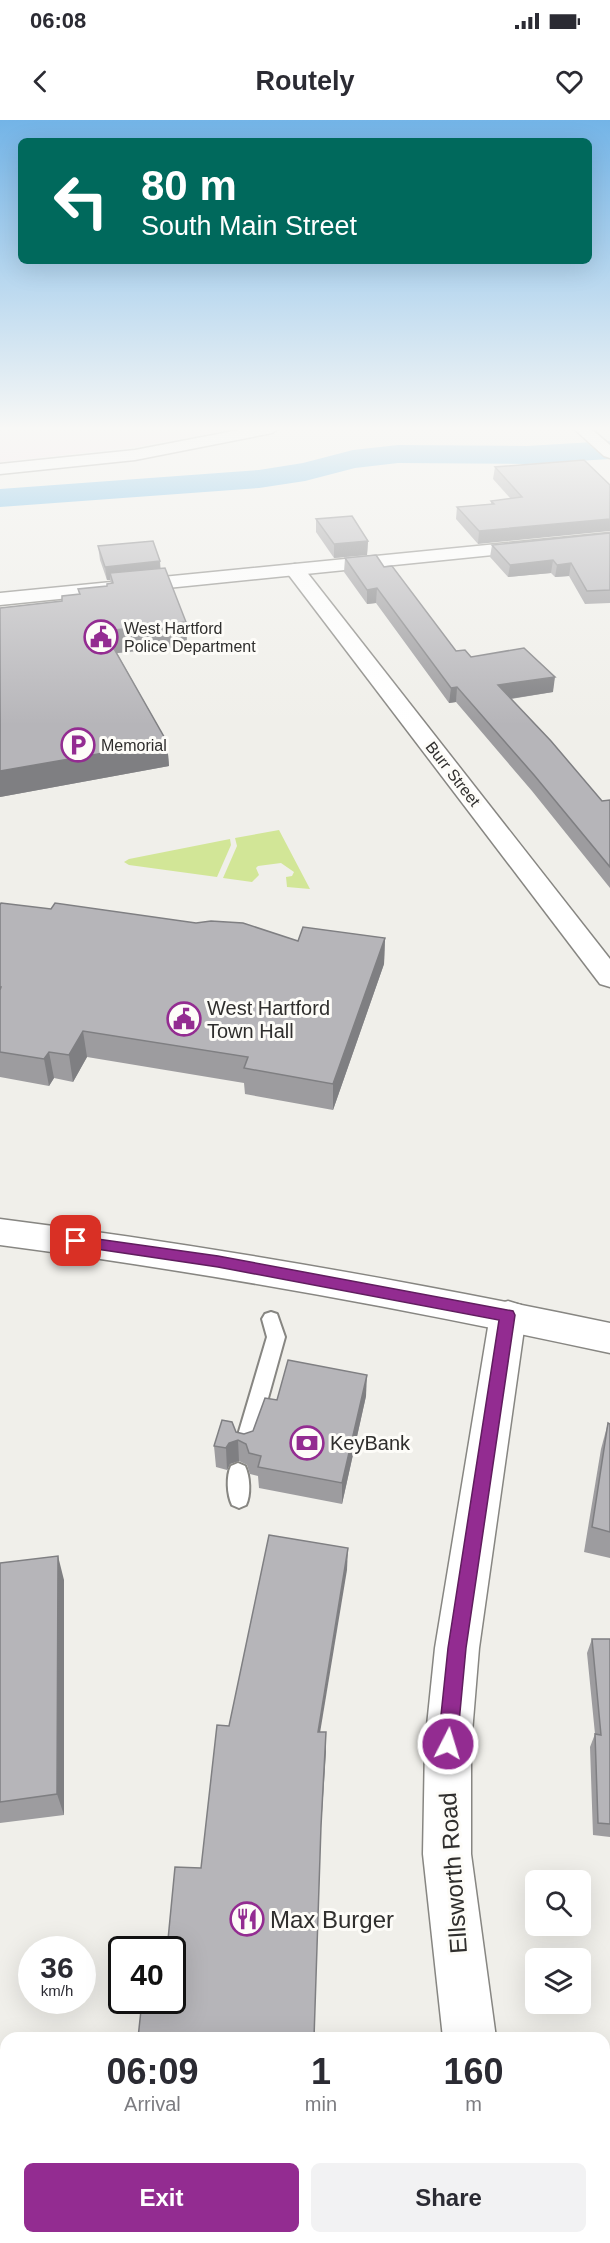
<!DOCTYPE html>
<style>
:root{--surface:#fff;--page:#f2f2f3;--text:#2b2b33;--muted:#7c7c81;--accent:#932c91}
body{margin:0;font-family:Arial,sans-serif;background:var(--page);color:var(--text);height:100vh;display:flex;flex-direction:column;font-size:22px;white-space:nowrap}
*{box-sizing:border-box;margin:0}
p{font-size:20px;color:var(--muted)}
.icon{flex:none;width:33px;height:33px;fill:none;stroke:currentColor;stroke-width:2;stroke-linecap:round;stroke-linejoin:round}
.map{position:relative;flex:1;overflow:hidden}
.details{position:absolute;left:0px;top:1912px;width:610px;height:212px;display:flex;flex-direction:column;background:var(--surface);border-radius:18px 18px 0 0;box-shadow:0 6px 24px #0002}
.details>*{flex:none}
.banner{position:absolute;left:18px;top:18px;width:574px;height:126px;border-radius:9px;box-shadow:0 6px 24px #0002;background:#00695c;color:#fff;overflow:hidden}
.fabs{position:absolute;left:525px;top:1750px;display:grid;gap:12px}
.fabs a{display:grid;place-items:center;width:66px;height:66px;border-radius:9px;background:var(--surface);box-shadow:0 6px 24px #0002;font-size:30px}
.speed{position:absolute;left:18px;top:1816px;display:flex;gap:12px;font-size:30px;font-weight:700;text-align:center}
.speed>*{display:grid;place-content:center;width:78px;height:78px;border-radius:50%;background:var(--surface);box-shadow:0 6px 24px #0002;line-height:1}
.speed small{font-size:15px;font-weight:400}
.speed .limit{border:3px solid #111;border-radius:9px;background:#fff;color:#111}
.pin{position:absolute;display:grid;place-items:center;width:51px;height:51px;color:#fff;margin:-26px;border-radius:12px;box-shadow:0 3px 9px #0006}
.me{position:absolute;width:66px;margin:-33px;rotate:5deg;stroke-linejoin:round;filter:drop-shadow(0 0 4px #0008)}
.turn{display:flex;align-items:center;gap:21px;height:126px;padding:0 24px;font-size:27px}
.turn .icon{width:78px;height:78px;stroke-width:2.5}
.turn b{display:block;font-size:42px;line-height:51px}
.eta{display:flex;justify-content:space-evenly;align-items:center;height:102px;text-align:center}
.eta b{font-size:36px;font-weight:800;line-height:42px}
.button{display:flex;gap:12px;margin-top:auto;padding:12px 24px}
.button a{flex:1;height:69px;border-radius:9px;background:var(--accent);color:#fff;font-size:24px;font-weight:800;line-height:69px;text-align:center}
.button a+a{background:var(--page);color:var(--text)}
.status{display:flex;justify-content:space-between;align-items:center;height:42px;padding:0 30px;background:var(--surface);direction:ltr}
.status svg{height:16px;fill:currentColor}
header{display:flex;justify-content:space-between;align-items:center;height:78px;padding:0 24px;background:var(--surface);font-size:27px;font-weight:800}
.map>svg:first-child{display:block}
</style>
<div class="status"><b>06:08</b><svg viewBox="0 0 49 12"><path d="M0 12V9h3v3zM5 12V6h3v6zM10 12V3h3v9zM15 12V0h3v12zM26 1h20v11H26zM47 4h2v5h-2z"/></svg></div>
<header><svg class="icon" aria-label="back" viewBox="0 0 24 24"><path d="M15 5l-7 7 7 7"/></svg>Routely<svg class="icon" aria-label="heart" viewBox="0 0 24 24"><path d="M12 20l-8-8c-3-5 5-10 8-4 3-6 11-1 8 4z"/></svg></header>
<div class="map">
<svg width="610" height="2123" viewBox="0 0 610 2123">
<rect width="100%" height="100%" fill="#f0efea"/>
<polygon fill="#f6dde6" points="0,308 240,308 128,328 0,342"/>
<g fill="#d2e697">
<polygon points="279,710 310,769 287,767 286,757 292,756 294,752 281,743 258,746 256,748 259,755 252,762 223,758 237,726 235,718"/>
<polygon points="230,719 231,725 217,757 129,745 124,742 129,739"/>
</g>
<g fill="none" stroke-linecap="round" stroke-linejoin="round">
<polygon fill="#63b5e6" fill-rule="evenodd" points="610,321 610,339 527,344 398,343 355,348 305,361 259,368 0,387 0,369 259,350 303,343 353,330 398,325 527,326"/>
<g stroke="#878682" stroke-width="4">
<g id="lane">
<polygon points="271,1192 277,1194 285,1217 255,1325 252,1331 245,1333 238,1331 235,1325 267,1217 262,1199 265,1194"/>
<path d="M 238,1343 L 245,1346 C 250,1356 251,1375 246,1385 L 239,1388 L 232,1385 C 227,1375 226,1356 231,1346 Z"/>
</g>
</g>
<g stroke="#878682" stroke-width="3">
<polygon id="street" points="295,444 302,446 610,839 610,867 600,864 288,454 286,450 288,446"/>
</g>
<g stroke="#878682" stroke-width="3">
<g id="secondary">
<polygon points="249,308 280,308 272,313 135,340 0,354 0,344 135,330"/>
<polygon points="573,308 590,308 610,325 610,338 604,336"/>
<polygon points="610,413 610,423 0,485 0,473"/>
<polygon points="508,1181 521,1185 526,1195 479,1528 471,1625 471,1734 496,1918 443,1918 423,1734 425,1625 435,1528 490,1195 495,1185"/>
<polygon points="483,2118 541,2118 542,2123 484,2123"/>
</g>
</g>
<g stroke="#878682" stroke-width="3">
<path id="primary" d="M 0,1099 C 205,1125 408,1161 610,1203 L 610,1233 C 408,1189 205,1152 0,1125 Z"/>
</g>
<use href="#lane" fill="#fff" fill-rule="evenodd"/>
<use href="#street" fill="#fff" fill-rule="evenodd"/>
<use href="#secondary" fill="#fff" fill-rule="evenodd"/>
<use href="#primary" fill="#fff" fill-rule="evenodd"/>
</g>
<g fill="#9d9c9f">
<polygon points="584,340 478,424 456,399 457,387 491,384 491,381 511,379 493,359 495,347"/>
<polygon points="316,399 368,421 367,435 334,438 316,412"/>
<polygon points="610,413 610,483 585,484 569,456 555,457 551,453 508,457 490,437 492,425"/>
<polygon points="98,426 161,448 186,502 187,526 117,533 167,622 169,646 0,677 0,488 62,481 79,474 78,469 107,467 107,464 111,463 110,460 107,460 100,440"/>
<polygon points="345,438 384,447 456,531 553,572 511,579 602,681 610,680 610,768 532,671 456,582 449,583 376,483 367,484 344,452"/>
<polygon points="0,785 298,821 385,818 384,844 333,990 245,974 244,963 87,937 73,962 54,958 49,966 0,957"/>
<polygon points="366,1276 342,1384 259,1368 258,1356 250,1354 247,1345 239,1341 230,1344 227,1350 216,1347 214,1326 236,1312 244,1314 253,1311 277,1280"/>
<polygon points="608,1303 610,1304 610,1438 584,1432 601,1329"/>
<polygon points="0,1443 64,1460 64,1695 0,1703"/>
<polygon points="592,1519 610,1519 610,1717 593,1715 590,1627 595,1614 587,1533"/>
</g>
<g fill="#7f7f82">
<polygon points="610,399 610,411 478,424 479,411"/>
<polygon points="368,421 367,435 334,438 334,424"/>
<polygon points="553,440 551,453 508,457 510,445"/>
<polygon points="160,441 161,455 110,453 110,460 107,460 105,447"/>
<polygon points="571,443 569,456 555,457 557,445"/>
<polygon points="377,468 376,483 367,484 367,470"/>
<polygon points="186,502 187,526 107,534 104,511"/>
<polygon points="555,557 553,572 496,581 498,565"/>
<polygon points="457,567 456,582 449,583 451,568"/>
<polygon points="167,622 169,646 0,677 0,651"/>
<polygon points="385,818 384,844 333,990 333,964"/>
<polygon points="83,911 87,937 73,962 69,935"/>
<polygon points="49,932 54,958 49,966 44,939"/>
<polygon points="367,1255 366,1276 342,1384 342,1363"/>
<polygon points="238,1320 239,1341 230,1344 227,1350 226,1328 229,1323"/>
<polygon points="348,1428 347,1450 317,1631 318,1612"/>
<polygon points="58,1436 64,1460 64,1695 57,1674"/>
<polygon points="326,1612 326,1632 320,1723 321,1706"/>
</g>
<g fill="#b6b5b9" stroke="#7f7f82" stroke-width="1.5">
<polygon points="584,340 610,365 610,399 479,411 457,387 494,384 491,381 522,377 495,347"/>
<polygon points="352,396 368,421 334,424 316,399"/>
<polygon points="610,413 610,470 587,471 571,443 557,445 553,440 510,445 492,425"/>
<polygon points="153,421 160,441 105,447 98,426"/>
<polygon points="376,435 384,447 392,446 456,531 465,530 471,537 524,528 555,557 498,565 551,621 602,681 610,680 610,747 534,655 457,567 451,568 377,468 367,470 345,438"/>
<polygon points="165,448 186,502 104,511 167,622 0,651 0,488 62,481 62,476 80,474 78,469 107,466 107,464 113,463 110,453"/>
<polygon points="1,783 51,789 55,783 196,803 211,801 243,803 298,821 303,807 385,818 333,964 244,948 248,937 83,911 69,935 49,932 44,939 0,932 0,870 1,867 0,867 0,785"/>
<polygon points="288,1240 367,1255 342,1363 258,1347 261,1336 249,1333 246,1324 238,1320 229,1323 226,1328 214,1326 222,1300 232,1302 236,1312 244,1314 253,1311 265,1278 277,1280"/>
<polygon points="608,1303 610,1304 610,1412 592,1407"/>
<polygon points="269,1415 348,1428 318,1612 326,1612 321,1706 314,1918 138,1918 142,1881 172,1881 172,1830 167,1830 175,1747 201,1748 217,1605 229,1606"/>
<polygon points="58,1436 57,1674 0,1682 0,1443"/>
<polygon points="592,1519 610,1519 610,1704 598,1703 595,1614 601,1615"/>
</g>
<linearGradient id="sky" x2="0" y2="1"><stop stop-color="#73b4e7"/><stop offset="0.51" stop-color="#f8f8f6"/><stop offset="1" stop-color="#f8f8f6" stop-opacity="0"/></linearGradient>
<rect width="610" height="605" fill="url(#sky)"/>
<polygon fill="#932c91" stroke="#601d5e" stroke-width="1.5" points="76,1116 218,1136 513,1191 515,1195 466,1528 457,1624 454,1631 448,1634 441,1631 438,1624 448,1528 499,1200 218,1147 76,1126 69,1121"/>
<defs>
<g id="civic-ring" transform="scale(1.725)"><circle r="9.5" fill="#fdfcf8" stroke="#932c91" stroke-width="1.5"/><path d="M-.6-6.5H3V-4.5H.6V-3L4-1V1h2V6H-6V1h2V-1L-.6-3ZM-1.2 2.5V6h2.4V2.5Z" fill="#932c91"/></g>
<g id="parking-ring" transform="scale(1.725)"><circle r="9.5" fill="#fdfcf8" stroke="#932c91" stroke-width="1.5"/><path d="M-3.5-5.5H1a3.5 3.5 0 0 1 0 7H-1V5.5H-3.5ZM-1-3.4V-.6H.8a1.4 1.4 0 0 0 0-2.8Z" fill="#932c91"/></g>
<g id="bank-ring" transform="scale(1.725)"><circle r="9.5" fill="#fdfcf8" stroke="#932c91" stroke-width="1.5"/><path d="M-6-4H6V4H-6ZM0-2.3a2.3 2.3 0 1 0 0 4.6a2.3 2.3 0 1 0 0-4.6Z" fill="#932c91"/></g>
<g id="restaurant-ring" transform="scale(1.725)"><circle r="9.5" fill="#fdfcf8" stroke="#932c91" stroke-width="1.5"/><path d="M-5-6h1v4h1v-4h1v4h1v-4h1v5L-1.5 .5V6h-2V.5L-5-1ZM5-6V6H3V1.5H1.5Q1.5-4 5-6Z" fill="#932c91"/></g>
</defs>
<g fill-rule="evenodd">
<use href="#civic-ring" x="101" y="517"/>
<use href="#parking-ring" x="78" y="625"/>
<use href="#civic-ring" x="184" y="899"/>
<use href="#bank-ring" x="307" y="1323"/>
<use href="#restaurant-ring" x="247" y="1799"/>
</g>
<g text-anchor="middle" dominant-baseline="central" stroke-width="6" stroke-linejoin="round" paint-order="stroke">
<g font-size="16" fill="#2f2e2d" stroke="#fdfcf8" text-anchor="start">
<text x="124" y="508">West Hartford<tspan x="124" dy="18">Police Department</tspan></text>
<text x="101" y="625">Memorial</text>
</g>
<g font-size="16" fill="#2f2e2d" stroke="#fdfcf8">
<text transform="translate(453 654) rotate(52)">Burr Street</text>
</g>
<g font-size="20" fill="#2f2e2d" stroke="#fdfcf8" text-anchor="start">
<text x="207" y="888">West Hartford<tspan x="207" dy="23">Town Hall</tspan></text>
<text x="330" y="1323">KeyBank</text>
</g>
<g font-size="24" fill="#2f2e2d" stroke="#fdfcf8">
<text transform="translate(453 1753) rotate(-94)">Ellsworth Road</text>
</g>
<g font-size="24" fill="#2f2e2d" stroke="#fdfcf8" text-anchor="start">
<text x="270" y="1799">Max Burger</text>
</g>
</g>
</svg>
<div class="fabs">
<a><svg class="icon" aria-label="search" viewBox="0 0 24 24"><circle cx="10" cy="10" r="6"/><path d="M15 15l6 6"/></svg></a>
<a><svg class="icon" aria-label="layers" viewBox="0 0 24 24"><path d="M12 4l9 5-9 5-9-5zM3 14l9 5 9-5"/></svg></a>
</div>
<div class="speed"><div>36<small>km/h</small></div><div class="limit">40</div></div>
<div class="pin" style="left:76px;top:1121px;background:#d93025"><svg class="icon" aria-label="arrive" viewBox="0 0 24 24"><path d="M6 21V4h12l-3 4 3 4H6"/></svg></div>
<svg class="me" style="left:448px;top:1624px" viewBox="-20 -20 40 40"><circle r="17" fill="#932c91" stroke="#fff" stroke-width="3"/><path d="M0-11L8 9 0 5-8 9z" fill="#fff"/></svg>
<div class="banner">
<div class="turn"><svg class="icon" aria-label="left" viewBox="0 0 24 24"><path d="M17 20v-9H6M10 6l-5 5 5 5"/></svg><div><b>80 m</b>South Main Street</div></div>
</div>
<section class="details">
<div class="eta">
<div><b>06:09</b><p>Arrival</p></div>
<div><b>1</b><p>min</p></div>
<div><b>160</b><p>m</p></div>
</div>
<div class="button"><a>Exit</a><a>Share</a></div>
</section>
</div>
